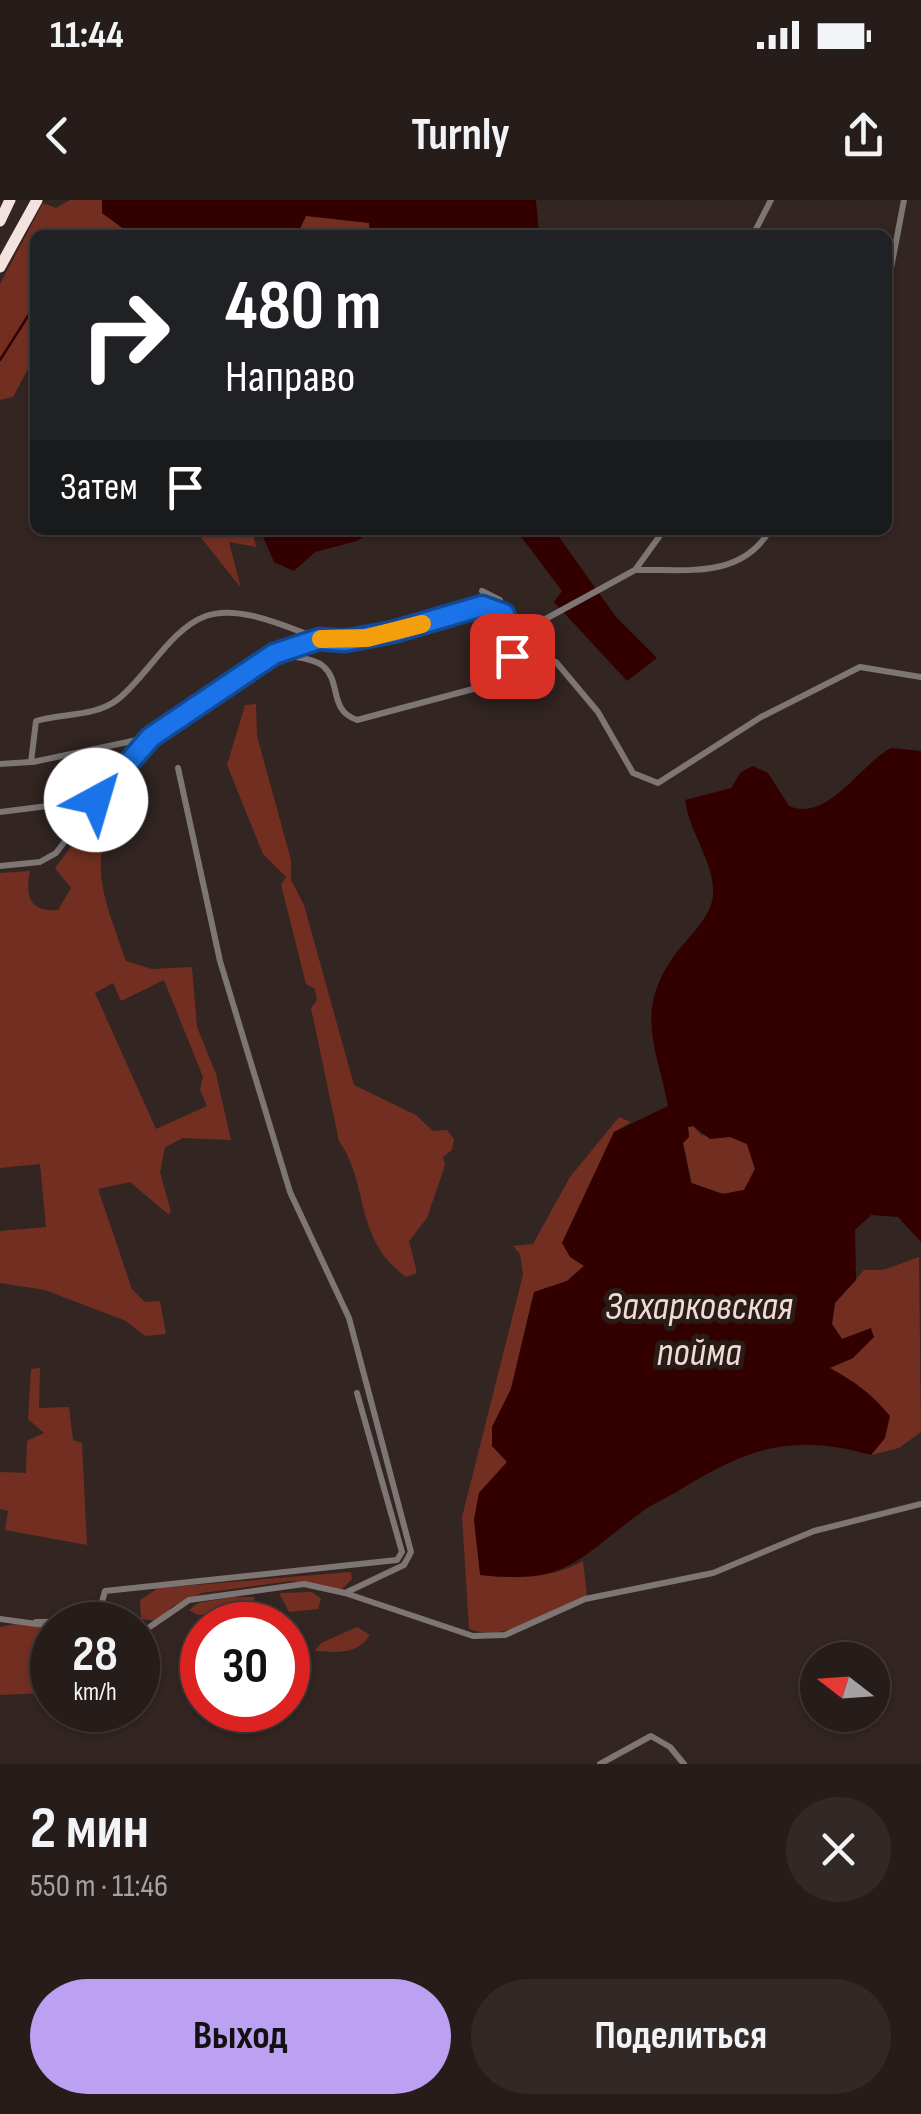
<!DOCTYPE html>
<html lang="ru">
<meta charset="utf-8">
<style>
:root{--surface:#261c1a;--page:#322927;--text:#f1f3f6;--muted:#a4a1a2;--line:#423a39;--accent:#bca0f2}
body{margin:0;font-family:"Sofia Sans Condensed",sans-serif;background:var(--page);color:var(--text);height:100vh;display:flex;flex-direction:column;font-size:38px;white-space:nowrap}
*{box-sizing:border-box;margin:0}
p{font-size:32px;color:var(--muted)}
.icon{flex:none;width:55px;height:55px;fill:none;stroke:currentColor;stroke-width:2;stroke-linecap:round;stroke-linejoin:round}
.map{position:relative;height:1564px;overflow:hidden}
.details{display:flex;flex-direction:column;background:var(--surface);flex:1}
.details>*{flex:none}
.guide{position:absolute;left:30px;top:30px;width:862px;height:305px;border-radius:15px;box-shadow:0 2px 8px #0004,0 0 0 2px var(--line);background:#202124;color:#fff;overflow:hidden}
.needle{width:65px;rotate:287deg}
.buttons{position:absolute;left:800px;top:1442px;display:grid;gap:20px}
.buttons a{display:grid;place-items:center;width:90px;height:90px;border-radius:50%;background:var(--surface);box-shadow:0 2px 8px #0004,0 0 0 2px var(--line);font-size:50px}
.speed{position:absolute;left:30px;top:1402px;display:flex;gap:20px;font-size:50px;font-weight:700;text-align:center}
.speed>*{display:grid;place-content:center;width:130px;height:130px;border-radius:50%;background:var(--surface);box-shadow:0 2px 8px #0004,0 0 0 2px var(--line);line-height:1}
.speed small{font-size:25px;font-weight:400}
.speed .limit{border:15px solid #d22;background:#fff;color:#111}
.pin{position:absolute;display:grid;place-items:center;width:85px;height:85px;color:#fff;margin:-42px;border-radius:20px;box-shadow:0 5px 15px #0006}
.me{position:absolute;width:110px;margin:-55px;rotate:39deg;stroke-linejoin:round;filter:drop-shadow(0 0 8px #0008)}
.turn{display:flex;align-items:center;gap:35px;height:210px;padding:0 30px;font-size:45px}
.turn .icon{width:130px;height:130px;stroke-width:2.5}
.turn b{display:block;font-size:70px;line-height:85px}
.then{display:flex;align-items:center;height:95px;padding:0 30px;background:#0003;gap:20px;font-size:38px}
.round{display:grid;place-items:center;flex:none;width:105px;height:105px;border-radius:52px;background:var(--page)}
.overview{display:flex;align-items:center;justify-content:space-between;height:170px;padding:0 30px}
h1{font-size:60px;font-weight:700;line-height:75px}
.cta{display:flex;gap:20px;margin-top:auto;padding:20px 30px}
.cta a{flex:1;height:115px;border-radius:60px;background:var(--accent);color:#111;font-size:40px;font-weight:700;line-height:115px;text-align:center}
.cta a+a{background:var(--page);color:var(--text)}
.status{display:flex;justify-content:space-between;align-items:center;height:70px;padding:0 50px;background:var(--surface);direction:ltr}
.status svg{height:28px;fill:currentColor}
header{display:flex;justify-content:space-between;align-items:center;height:130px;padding:0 30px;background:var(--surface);font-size:45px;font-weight:700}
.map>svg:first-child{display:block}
</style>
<div class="status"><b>11:44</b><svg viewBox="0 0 49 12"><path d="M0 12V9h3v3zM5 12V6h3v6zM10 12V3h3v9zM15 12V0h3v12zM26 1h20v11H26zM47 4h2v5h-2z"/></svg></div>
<header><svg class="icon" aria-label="back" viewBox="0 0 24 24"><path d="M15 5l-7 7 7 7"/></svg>Turnly<svg class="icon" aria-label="share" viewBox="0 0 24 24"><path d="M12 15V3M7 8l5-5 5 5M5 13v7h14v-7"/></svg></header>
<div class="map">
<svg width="921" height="1564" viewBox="0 0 921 1564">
<rect width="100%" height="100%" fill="#322522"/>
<g fill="#722f21" fill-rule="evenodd">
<polygon points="70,0 102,0 102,13 132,35 35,35 35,156 13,197 0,200 0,84 43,3 56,8"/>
<polygon points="322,14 369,23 370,35 297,35 306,15"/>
<polygon points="195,330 252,330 256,347 229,342 241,388"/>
<path d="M 256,504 L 257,536 L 291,660 L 291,680 L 304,705 L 354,885 L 416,915 L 433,931 L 447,930 L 454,939 L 452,950 L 443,957 L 445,965 L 427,1018 L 409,1041 L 417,1073 L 406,1077 C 353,1038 370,985 339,941 L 311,808 L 317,800 L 315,789 L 306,784 L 281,685 L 286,677 L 263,654 L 227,565 L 245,505 Z"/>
<path d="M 134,596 C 78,648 105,699 126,761 L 152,769 L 192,767 L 197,827 L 216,874 L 231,940 L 183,938 L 165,947 L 160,972 L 171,1012 L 168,1014 L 130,982 L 98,989 L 132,1089 L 145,1102 L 160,1101 L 166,1134 L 145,1136 L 126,1121 L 45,1090 L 0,1083 L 0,1031 L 46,1027 L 40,964 L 0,968 L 0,673 L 30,671 C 25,696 29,712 58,710 L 71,688 L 55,668 L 104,603 ZM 164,780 L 203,877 L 200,890 L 207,906 L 156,929 L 95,793 L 113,783 L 121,801 Z"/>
<path d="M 619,917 L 631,922 L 614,932 L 562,1043 L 585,1065 L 567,1081 L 534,1092 L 511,1189 L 492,1227 L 507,1262 L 479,1293 L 474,1320 L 481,1375 C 516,1379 551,1379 583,1361 L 587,1396 C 551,1408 508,1444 469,1429 L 462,1317 L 523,1075 L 520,1054 L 513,1046 L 533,1044 L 570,977 Z"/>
<polygon points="693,926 701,935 731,937 747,944 755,969 744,990 723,994 692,983 683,943 689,937 688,927"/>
<polygon points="919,1057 921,1232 899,1248 871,1255 885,1238 828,1168 853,1158 851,1136 842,1139 832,1124 835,1103 864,1070 883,1070"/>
<polygon points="40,1168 39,1208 69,1207 73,1240 82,1243 87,1345 5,1330 8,1311 0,1309 0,1272 26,1273 27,1241 44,1233 28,1219 31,1169"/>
<polygon points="351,1372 352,1379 342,1389 291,1381 202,1393 173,1406 157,1421 141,1419 140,1400 158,1388"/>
<polygon points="312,1392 321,1399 318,1409 289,1412 279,1393"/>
<polygon points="233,1397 254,1397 255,1408 251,1413 198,1415 189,1410 198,1403"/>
<polygon points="21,1423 47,1429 52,1487 45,1493 0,1495 0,1427"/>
<path d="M 357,1427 L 370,1435 C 356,1456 336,1452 315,1451 L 321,1443 Z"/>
</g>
<g fill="#300" fill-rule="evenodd">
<polygon points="102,0 536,0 539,35 370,35 369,23 306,16 297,35 132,35 102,13"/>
<polygon points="260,330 375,330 357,341 315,352 294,371 274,362"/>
<polygon points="516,330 554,330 616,417 657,458 627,481 554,402 562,391"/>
<path d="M 891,548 L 921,551 L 921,1042 L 898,1017 L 871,1015 L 855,1030 L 856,1080 L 835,1103 L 832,1124 L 842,1139 L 871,1128 L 874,1137 L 853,1158 L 830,1168 C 854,1181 872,1194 890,1216 L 885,1238 L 871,1255 C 794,1233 750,1247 683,1288 C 671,1296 655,1302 643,1311 C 578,1358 570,1385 480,1375 L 474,1320 L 479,1293 L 507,1262 L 492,1246 L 492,1227 L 511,1189 L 534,1092 L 567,1081 L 584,1066 L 570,1057 L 562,1043 L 614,932 L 668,906 C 658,851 634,814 672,759 C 684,740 711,720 713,695 C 715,662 689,633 685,600 L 731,588 L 741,572 L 753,566 L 768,573 L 789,606 C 828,623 862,562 891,548 ZM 693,926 L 710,939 L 730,937 L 747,944 L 755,969 L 744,990 L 723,994 L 691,983 L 683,943 L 689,937 L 688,927 Z"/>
</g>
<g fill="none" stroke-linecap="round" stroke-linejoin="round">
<polyline stroke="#300" stroke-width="2.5" points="0,160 35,105"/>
<g stroke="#7d7674" stroke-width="6">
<polyline points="753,35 771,0"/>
<polyline points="888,84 904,0"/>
<path d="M 637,370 C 688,369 741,379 770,330"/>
<polyline points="277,453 318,439"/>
<polyline points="512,474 538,459 556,462 598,512 633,573 658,583 761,517 860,467 921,477"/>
<polyline points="33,562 147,538"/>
<path d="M 0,564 L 31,562 L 36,521 C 62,513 94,517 117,500 C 147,477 170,429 206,416 C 239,404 287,427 317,438 C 371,457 430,412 481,406 C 501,404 518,424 540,422 L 635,370 L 664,330"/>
<polyline points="178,568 220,761 290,992 349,1118 411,1352 404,1365 345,1393"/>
<polyline points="0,612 95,600"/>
<path d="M 0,666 L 40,662 L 56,653 L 126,562 L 151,537 L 274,454 C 288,457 312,457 323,466 C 342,482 328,510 357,520 L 503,481 L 512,474 L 500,400 L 482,391"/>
<polyline points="0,1419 52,1426"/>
<polyline points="36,1422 97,1421 105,1391 397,1360 402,1352 357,1193"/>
<polyline points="138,1435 189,1400 304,1384 345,1393 473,1436 505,1435 585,1399 713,1373 814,1331 921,1304"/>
<polyline points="600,1564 651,1536 670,1547 684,1564"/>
</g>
<g stroke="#f4e2de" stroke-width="11">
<polyline points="0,21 10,0"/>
<polyline points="0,67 37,0"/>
</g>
</g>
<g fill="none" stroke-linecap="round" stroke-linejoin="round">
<g stroke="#114b97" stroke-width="25">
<polyline id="route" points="96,600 151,537 274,454 319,439 345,441 393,432 482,406 504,414 512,456"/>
</g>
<use href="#route" stroke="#1a73e8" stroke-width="18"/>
<polyline stroke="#f59e0b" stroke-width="18" points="321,439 367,438 422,424"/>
</g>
<g text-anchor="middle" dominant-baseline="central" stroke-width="10" stroke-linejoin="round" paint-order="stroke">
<g font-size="40" font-style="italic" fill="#f3dbd5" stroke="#281c19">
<text x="699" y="1107">Захарковская<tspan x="699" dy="46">пойма</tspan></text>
</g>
</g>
</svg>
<div class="buttons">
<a><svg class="needle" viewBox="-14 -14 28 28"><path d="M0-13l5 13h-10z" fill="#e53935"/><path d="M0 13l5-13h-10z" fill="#a4a1a2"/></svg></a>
</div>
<div class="speed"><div>28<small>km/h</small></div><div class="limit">30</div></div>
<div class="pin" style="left:512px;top:456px;background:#d93025"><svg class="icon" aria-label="arrive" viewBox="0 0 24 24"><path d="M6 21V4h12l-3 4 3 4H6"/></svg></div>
<svg class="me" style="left:96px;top:600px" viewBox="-20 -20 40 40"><circle r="19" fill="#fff"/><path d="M0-13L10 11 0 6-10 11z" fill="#1a73e8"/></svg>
<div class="guide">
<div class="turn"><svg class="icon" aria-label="right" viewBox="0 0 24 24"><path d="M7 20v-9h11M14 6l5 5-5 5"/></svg><div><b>480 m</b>Направо</div></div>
<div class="then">Затем<svg class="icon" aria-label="arrive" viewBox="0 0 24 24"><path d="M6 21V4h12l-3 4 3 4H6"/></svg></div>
</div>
</div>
<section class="details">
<div class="overview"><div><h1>2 мин</h1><p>550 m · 11:46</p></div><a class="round"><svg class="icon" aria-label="close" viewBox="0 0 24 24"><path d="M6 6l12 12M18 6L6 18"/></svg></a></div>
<div class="cta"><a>Выход</a><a>Поделиться</a></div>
</section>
